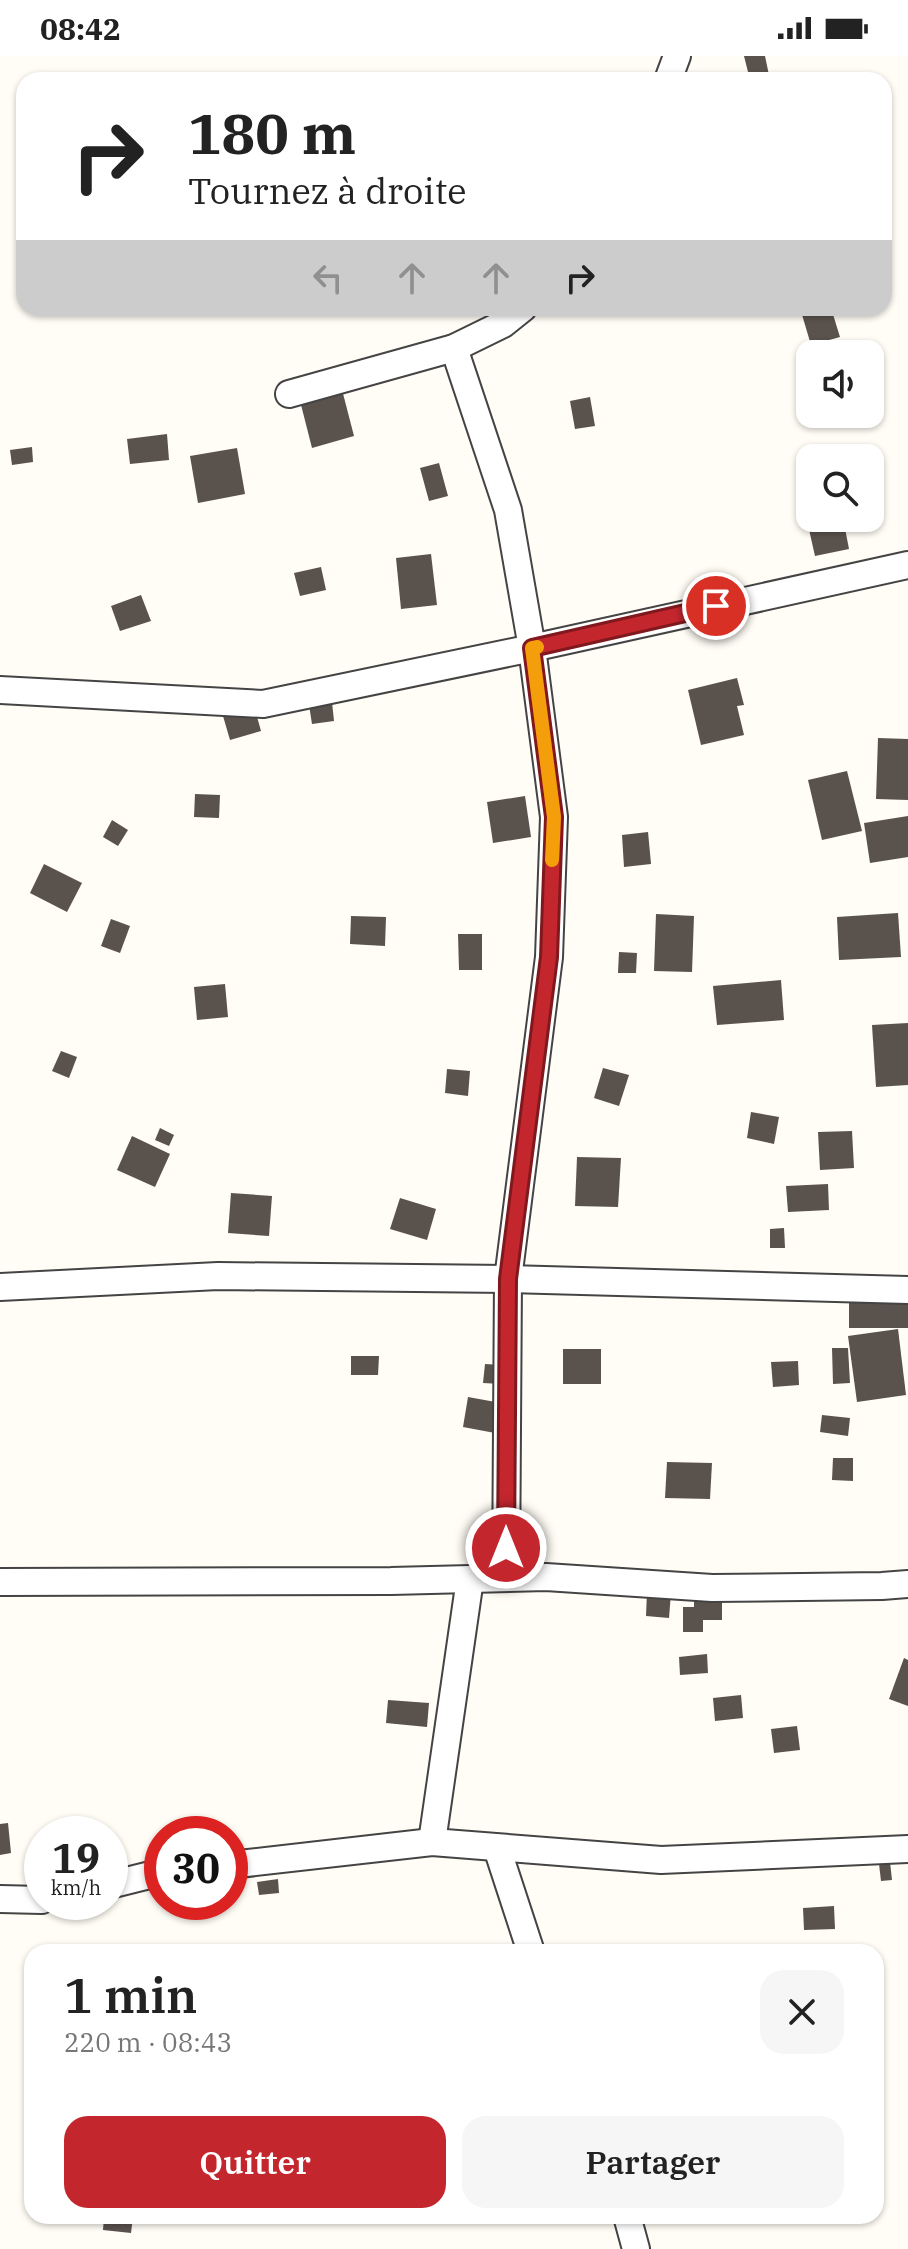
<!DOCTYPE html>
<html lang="fr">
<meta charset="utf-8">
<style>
:root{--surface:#fff;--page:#f6f6f6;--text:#222;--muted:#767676;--accent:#c4262e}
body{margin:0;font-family:"IBM Plex Serif",serif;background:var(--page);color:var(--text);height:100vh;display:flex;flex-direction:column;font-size:30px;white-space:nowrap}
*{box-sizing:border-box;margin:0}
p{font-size:26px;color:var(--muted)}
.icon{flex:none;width:44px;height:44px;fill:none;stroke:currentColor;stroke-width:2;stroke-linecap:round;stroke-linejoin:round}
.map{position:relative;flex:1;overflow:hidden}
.side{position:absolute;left:24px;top:1888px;width:860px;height:280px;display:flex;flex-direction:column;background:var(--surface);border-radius:24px;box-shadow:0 2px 6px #0004}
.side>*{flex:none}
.top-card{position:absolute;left:16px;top:16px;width:876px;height:244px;border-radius:24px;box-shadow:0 2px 6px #0004;background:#fff;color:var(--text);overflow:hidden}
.buttons{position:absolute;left:796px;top:284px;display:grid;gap:16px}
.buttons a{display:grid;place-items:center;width:88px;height:88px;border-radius:16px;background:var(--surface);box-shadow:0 2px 6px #0004;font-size:40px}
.speed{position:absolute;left:24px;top:1760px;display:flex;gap:16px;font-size:40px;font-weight:700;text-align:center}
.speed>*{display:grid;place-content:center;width:104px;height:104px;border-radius:50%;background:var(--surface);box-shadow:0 2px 6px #0004;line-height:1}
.speed small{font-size:20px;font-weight:400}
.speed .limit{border:12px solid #d22;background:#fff;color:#111}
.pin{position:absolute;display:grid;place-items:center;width:68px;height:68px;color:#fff;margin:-34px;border:4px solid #fff;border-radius:50%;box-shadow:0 2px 8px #0007}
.me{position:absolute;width:88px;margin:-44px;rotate:0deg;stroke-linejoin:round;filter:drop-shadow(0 0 6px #0008)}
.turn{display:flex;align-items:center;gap:28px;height:168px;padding:0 40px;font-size:36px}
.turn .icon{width:104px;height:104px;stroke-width:2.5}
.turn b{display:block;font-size:56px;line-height:68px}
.lanes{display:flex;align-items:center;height:76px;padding:0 40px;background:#0003;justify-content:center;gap:40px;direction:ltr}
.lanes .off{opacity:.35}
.round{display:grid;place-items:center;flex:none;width:84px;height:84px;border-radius:24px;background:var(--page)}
.headline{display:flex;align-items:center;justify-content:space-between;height:136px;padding:0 40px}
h1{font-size:48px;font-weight:600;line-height:60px}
.primary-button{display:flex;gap:16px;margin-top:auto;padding:16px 40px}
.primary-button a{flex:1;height:92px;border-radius:24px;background:var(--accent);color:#fff;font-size:32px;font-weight:600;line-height:92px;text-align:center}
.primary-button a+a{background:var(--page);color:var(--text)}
.status{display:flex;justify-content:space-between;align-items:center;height:56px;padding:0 40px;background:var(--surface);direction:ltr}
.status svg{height:22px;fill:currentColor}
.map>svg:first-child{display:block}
</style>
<div class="status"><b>08:42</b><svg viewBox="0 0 49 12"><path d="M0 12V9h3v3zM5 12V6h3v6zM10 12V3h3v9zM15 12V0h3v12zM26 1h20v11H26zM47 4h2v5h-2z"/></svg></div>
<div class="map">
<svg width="908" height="2193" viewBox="0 0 908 2193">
<rect width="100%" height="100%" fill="#fffdf5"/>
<g fill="#5a524d">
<polygon points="744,0 765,0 770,24 750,24"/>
<polygon points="800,252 831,252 840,281 811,289"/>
<polygon points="340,326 354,380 312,392 298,337"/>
<polygon points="590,341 595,370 575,373 570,345"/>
<polygon points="167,378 169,404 130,408 127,383"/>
<polygon points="32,391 33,406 12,409 10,394"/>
<polygon points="237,392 245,438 198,447 190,400"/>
<polygon points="439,407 448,440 429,445 420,412"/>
<polygon points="810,445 810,462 843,462 849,493 815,500 803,447"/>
<polygon points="431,498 437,549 401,553 396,502"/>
<polygon points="321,511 326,534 300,540 294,517"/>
<polygon points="141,539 151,565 120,575 111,550"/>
<polygon points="737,622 744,649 737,650 744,679 701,689 688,634"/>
<polygon points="332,646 334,665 312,668 309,649"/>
<polygon points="254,650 261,675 230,684 223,660"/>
<polygon points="878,682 908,683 908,744 876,743"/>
<polygon points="847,715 862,775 822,784 808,724"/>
<polygon points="195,738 220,739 219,762 194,761"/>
<polygon points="525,740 531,781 493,787 487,746"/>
<polygon points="908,760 908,801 870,807 864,767"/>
<polygon points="112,764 128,774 118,790 103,781"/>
<polygon points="648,776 651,808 624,811 622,779"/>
<polygon points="44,808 82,827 67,856 30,837"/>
<polygon points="898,857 901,901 839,904 837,861"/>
<polygon points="656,858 694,860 692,916 654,915"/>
<polygon points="351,860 386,861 385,890 350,888"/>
<polygon points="111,863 130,870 120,897 101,890"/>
<polygon points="458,878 482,878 482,914 459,914"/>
<polygon points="619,896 637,897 636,917 618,917"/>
<polygon points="781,924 784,964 717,969 713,930"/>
<polygon points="225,928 228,961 197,964 194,931"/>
<polygon points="908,967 908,1029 876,1031 872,969"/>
<polygon points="61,995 77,1001 69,1022 52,1015"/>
<polygon points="603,1012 629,1019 619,1050 594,1042"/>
<polygon points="447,1013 470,1015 468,1040 445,1037"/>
<polygon points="751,1056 779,1061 774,1088 747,1082"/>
<polygon points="160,1072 174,1079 169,1090 155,1084"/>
<polygon points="852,1075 854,1112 820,1114 818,1076"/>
<polygon points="132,1080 170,1098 155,1131 117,1114"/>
<polygon points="577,1101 621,1102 618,1151 575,1150"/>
<polygon points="828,1128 829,1154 788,1156 786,1130"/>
<polygon points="231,1137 272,1140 269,1180 228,1177"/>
<polygon points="400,1142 436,1153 427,1184 390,1173"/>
<polygon points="784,1172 785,1192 770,1192 770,1173"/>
<polygon points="849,1245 908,1246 908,1272 849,1272"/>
<polygon points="898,1273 906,1339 857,1346 848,1280"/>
<polygon points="832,1292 848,1292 850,1327 833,1328"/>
<rect x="563" y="1293" width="38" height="35"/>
<polygon points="351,1300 379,1300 378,1319 351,1319"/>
<polygon points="798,1305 799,1329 773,1331 771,1306"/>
<polygon points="485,1308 502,1309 501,1328 483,1327"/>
<polygon points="468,1341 501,1347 495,1377 463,1371"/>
<polygon points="822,1359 850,1362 848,1380 820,1376"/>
<polygon points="833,1402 853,1402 853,1425 832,1424"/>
<polygon points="667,1406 712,1407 710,1443 665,1442"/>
<polygon points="647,1536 671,1537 669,1562 646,1560"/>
<polygon points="694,1544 722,1544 722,1564 703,1564 703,1576 683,1576 683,1551 694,1551"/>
<polygon points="707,1598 708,1617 680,1619 679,1601"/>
<polygon points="904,1602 908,1604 908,1650 889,1643"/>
<polygon points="741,1639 743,1662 715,1665 713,1642"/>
<polygon points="388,1644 429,1647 427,1671 386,1667"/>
<polygon points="797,1670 800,1694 774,1697 771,1673"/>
<polygon points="8,1767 11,1797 0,1799 0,1768"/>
<polygon points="890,1806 892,1824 881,1825 879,1808"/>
<polygon points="278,1823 279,1837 259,1839 257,1826"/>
<polygon points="834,1850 835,1873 804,1874 803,1852"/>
<polygon points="104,2160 133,2161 131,2177 103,2174"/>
</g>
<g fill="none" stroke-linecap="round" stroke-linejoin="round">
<g stroke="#444" stroke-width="30">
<g id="minor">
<polyline points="668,24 677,0"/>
<polyline points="454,292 508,454 532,592 554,761 549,901 508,1223 506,1522"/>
<polyline points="289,338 454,292 503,268 523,252"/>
<polyline points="0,634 263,648 532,592 908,509"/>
<polyline points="0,1231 218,1220 508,1223 908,1234"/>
<polyline points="0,1526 391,1525 546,1521 712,1532 882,1530 908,1528"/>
<polyline points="432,1786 470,1523"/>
<polyline points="497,1792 531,1896"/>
<polyline points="230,1809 432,1786 661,1804 908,1793"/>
<polyline points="110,1829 162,1816"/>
<polyline points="0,1843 42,1844"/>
<polyline points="627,2160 636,2193"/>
</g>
</g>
<use href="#minor" stroke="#fff" stroke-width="26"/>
</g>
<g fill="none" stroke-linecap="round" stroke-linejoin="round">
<g stroke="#7f191e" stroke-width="20">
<polyline id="route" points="506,1492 508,1223 549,901 554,761 532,592 716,550"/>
</g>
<use href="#route" stroke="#c4262e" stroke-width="14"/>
<polyline stroke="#f59e0b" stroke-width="14" points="537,591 532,592 554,761 552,804"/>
</g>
</svg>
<div class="buttons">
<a><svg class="icon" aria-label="sound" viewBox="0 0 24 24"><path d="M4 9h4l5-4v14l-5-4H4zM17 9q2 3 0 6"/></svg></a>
<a><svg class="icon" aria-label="search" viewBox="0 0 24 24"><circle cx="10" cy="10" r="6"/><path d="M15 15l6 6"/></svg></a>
</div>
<div class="speed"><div>19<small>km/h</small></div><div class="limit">30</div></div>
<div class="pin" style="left:716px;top:550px;background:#d93025"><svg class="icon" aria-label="arrive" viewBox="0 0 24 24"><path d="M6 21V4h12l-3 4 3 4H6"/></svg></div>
<svg class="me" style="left:506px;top:1492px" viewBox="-20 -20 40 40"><circle r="17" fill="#c4262e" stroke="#fff" stroke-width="3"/><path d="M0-11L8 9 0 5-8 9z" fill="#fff"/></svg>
<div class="top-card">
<div class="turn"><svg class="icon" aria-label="right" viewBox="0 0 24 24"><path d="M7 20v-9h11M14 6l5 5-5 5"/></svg><div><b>180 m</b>Tournez à droite</div></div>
<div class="lanes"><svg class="icon off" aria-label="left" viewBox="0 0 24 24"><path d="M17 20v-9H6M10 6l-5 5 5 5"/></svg><svg class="icon off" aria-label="ahead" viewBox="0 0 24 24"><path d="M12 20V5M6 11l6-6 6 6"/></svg><svg class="icon off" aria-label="ahead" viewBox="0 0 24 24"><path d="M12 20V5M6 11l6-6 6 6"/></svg><svg class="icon" aria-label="right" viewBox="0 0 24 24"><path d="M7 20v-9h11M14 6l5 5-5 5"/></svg></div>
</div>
<section class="side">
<div class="headline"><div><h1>1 min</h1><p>220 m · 08:43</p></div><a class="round"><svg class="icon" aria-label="close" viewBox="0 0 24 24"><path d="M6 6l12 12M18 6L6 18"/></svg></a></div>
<div class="primary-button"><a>Quitter</a><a>Partager</a></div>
</section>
</div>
